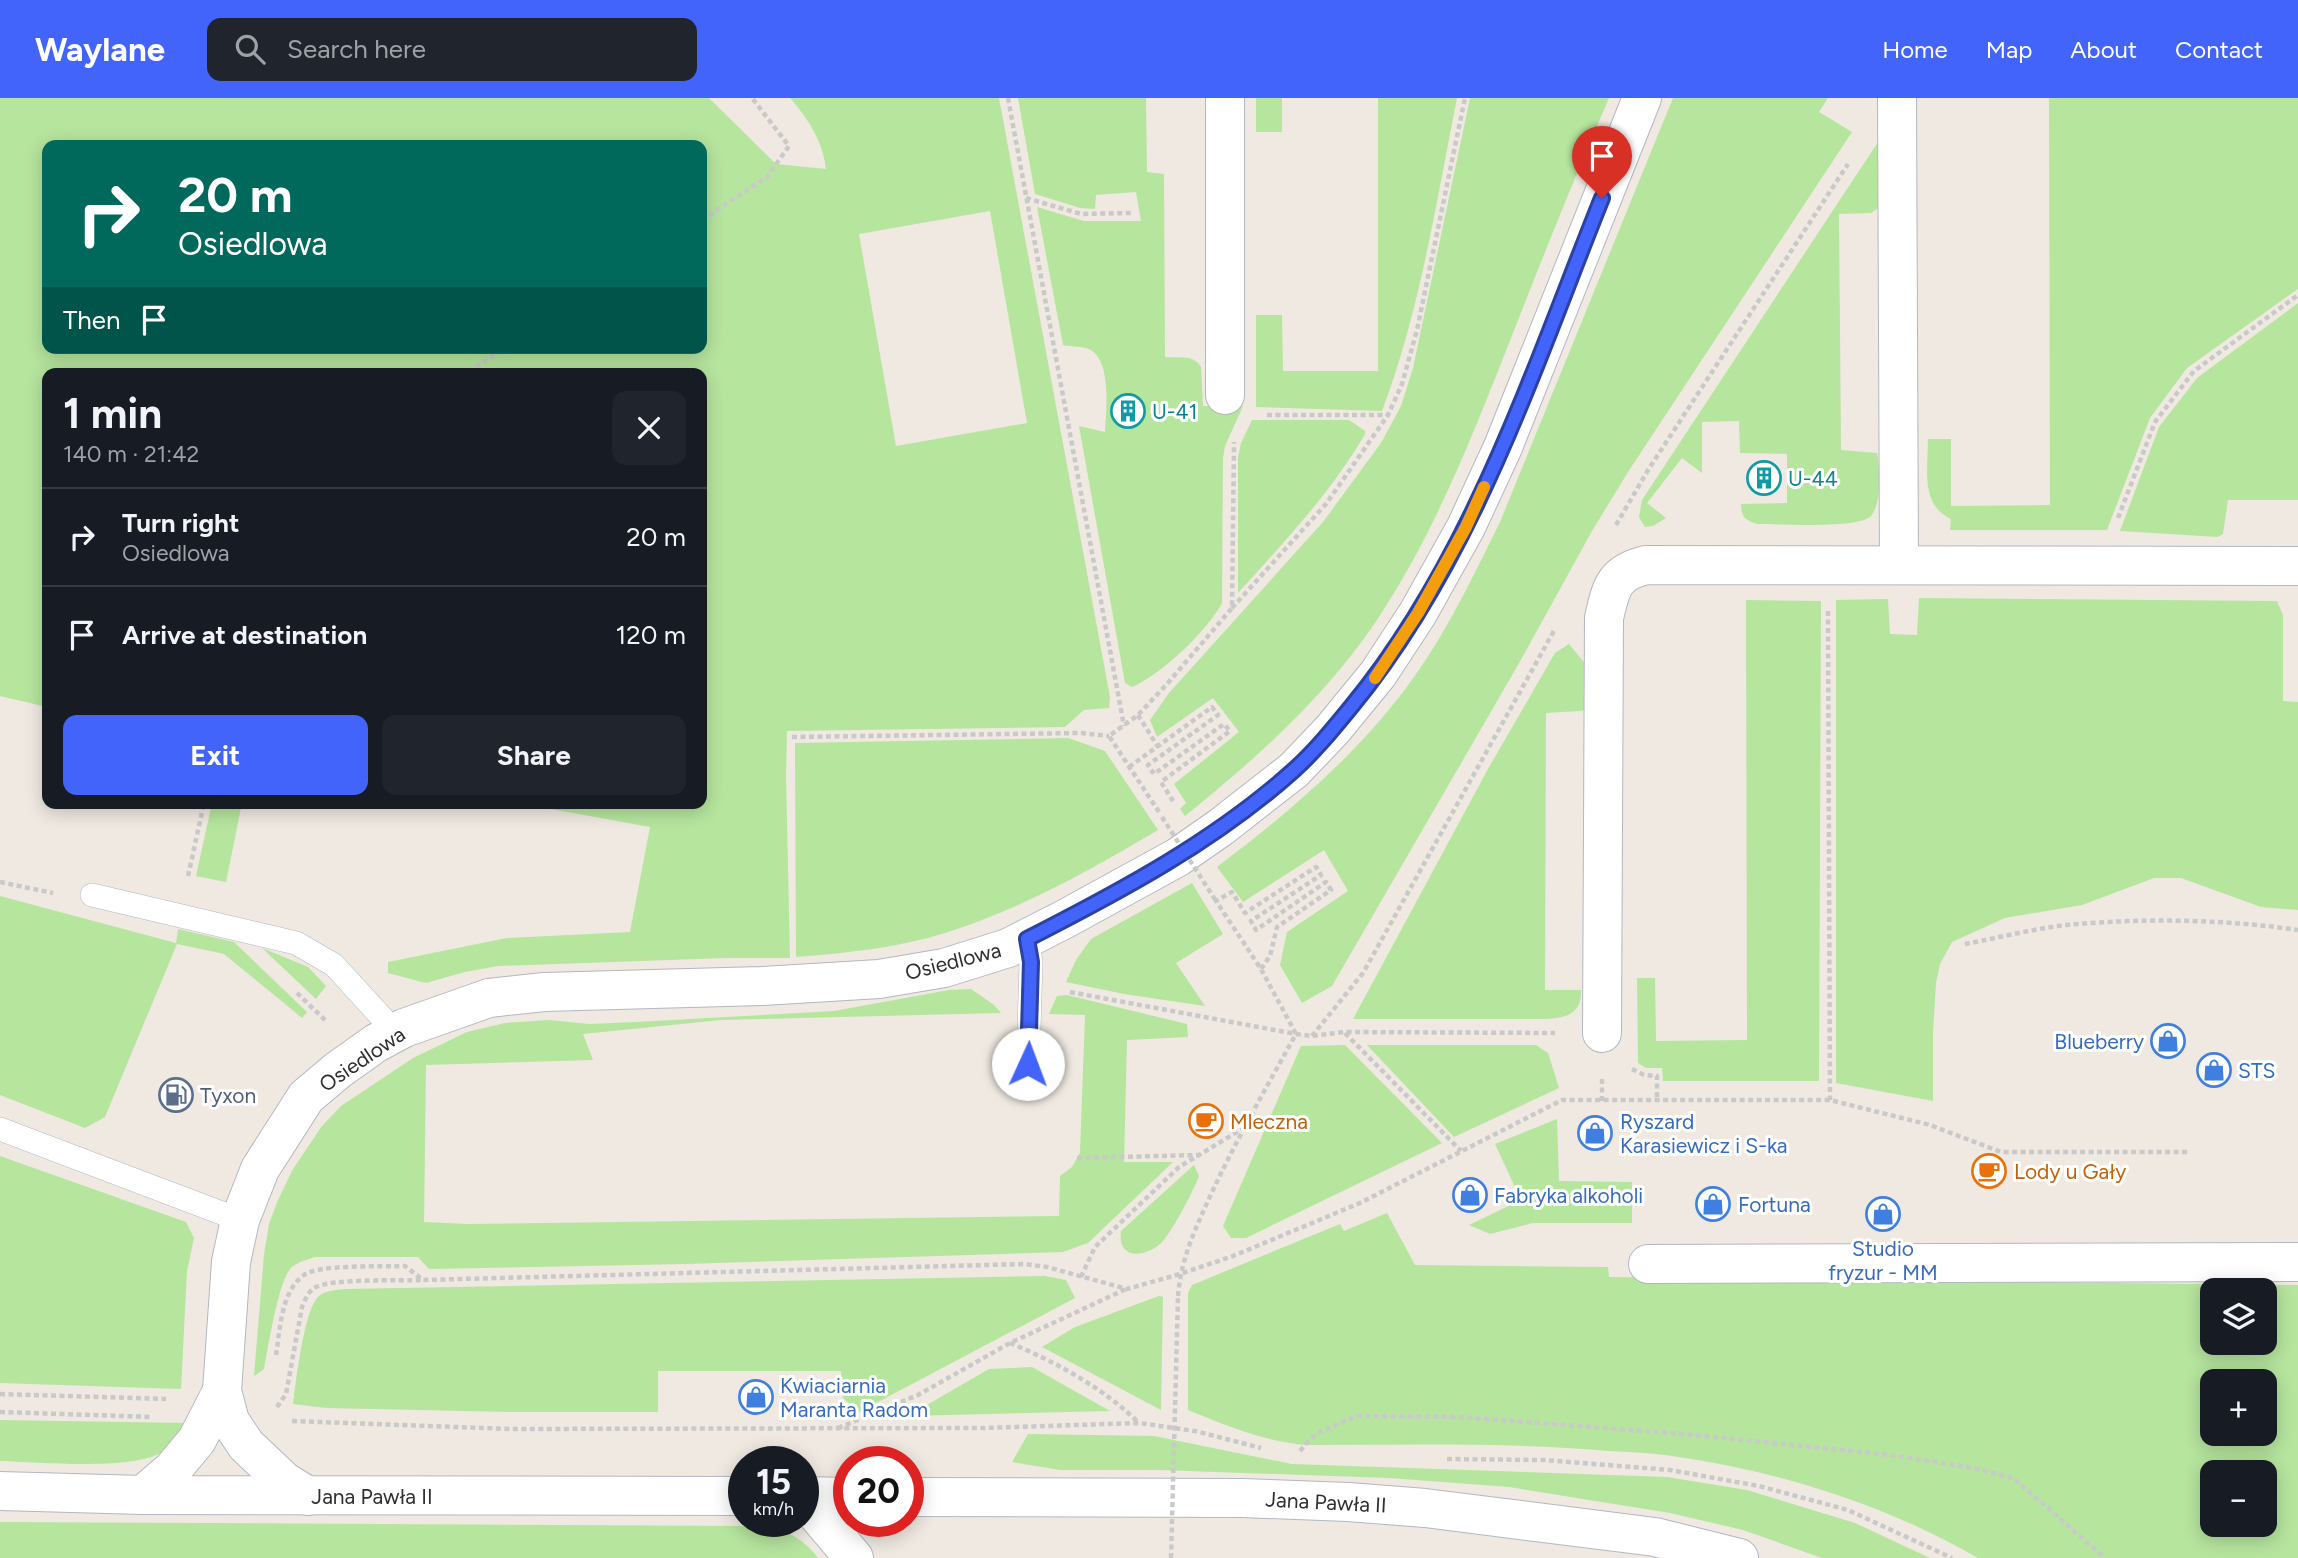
<!DOCTYPE html>
<meta charset="utf-8">
<style>
:root{--surface:#171b24;--page:#20242c;--text:#f1f3f6;--muted:#9ea1a6;--line:#363941;--accent:#4264fb}
body{margin:0;font-family:Figtree,sans-serif;background:var(--page);color:var(--text);height:100vh;display:flex;flex-direction:column;font-size:26px;white-space:nowrap}
*{box-sizing:border-box;margin:0}
p{font-size:23px;color:var(--muted)}
.icon{flex:none;width:38px;height:38px;fill:none;stroke:currentColor;stroke-width:2;stroke-linecap:round;stroke-linejoin:round}
.map{position:relative;flex:1;overflow:hidden}
.drawer{position:absolute;left:42px;top:270px;width:665px;height:441px;display:flex;flex-direction:column;background:var(--surface);border-radius:14px;box-shadow:0 4px 18px #0003}
.drawer>*{flex:none}
.guide{position:absolute;left:42px;top:42px;width:665px;height:214px;border-radius:14px;box-shadow:0 4px 18px #0003;background:#00695c;color:#fff;overflow:hidden}
.buttons{position:absolute;left:2200px;top:1180px;display:grid;gap:14px}
.buttons a{display:grid;place-items:center;width:77px;height:77px;border-radius:14px;background:var(--surface);box-shadow:0 4px 18px #0003;font-size:35px}
.speed{position:absolute;left:728px;top:1348px;display:flex;gap:14px;font-size:35px;font-weight:700;text-align:center}
.speed>*{display:grid;place-content:center;width:91px;height:91px;border-radius:50%;background:var(--surface);box-shadow:0 4px 18px #0003;line-height:1}
.speed small{font-size:18px;font-weight:400}
.speed .limit{border:10px solid #d22;background:#fff;color:#111}
.pin{position:absolute;display:grid;place-items:center;width:60px;height:60px;color:#fff;margin:-72px -30px;border-radius:50% 50% 50% 0;rotate:-45deg;box-shadow:0 0 7px #0007}
.pin .icon{rotate:45deg}
.me{position:absolute;width:77px;margin:-38px;rotate:2deg;stroke-linejoin:round;filter:drop-shadow(0 0 5px #0008)}
.turn{display:flex;align-items:center;gap:24px;height:147px;padding:0 21px;font-size:32px}
.turn .icon{width:91px;height:91px;stroke-width:2.5}
.turn b{display:block;font-size:49px;line-height:60px}
.then{display:flex;align-items:center;height:66px;padding:0 21px;background:#0003;gap:14px;font-size:26px}
.round{display:grid;place-items:center;flex:none;width:74px;height:74px;border-radius:14px;background:var(--page)}
.head{display:flex;align-items:center;justify-content:space-between;height:119px;padding:0 21px}
h1{font-size:42px;font-weight:700;line-height:52px}
.action{display:flex;gap:14px;margin-top:auto;padding:14px 21px}
.action a{flex:1;height:80px;border-radius:14px;background:var(--accent);color:#fff;font-size:28px;font-weight:700;line-height:80px;text-align:center}
.action a+a{background:var(--page);color:var(--text)}
ul{padding:0;list-style:none}
li{display:flex;align-items:center;gap:21px;height:98px;padding:0 21px;border-top:2px solid var(--line)}
li div{flex:1}
li b{display:block;font-size:26px}
li em{font-style:normal}
header{display:flex;align-items:center;gap:42px;box-sizing:border-box;height:98px;padding:0 35px;background:var(--accent);color:#fff}
header strong{font-size:33px}
nav{display:flex;gap:38px;margin-inline-start:auto;font-size:24px}
.search{width:490px;height:63px;background:var(--page);display:flex;align-items:center;gap:18px;box-sizing:border-box;padding:0 24px;border-radius:14px;color:var(--muted);font-size:26px}
.map>svg:first-child{display:block}
</style>
<header>
<strong>Waylane</strong>
<div class="search"><svg class="icon" aria-label="search" viewBox="0 0 24 24"><circle cx="10" cy="10" r="6"/><path d="M15 15l6 6"/></svg>Search here</div>
<nav><a>Home</a><a>Map</a><a>About</a><a>Contact</a></nav>
</header>
<div class="map">
<svg width="2298" height="1460" viewBox="0 0 2298 1460">
<rect width="100%" height="100%" fill="#efe9e1"/>
<g fill="#b6e59e" fill-rule="evenodd">
<path d="M 0,0 L 709,0 L 776,66 L 826,71 C 823,44 808,20 790,0 L 999,0 L 1110,599 L 1109,610 L 1084,612 L 1065,629 L 787,633 L 786,678 L 790,860 L 726,860 L 498,868 L 465,874 L 426,885 L 388,875 L 388,864 L 507,840 L 630,834 L 650,729 L 518,705 L 702,705 L 702,275 L 47,275 L 47,609 L 0,598 ZM 702,47 L 702,250 L 47,250 L 47,47 ZM 990,113 L 1027,325 L 896,348 L 859,136 Z"/>
<path d="M 1018,0 L 1146,0 L 1147,74 L 1164,76 L 1165,259 C 1178,260 1194,256 1201,269 L 1203,308 L 1243,308 L 1225,348 L 1223,360 L 1222,505 C 1208,532 1161,577 1132,589 L 1125,585 L 1079,328 L 1105,334 C 1106,314 1112,265 1091,252 C 1085,248 1072,249 1063,247 L 1037,109 L 1084,123 L 1141,123 L 1136,94 L 1096,97 L 1095,111 L 1080,110 L 1035,96 Z"/>
<rect x="1256" y="0" width="26" height="34"/>
<path d="M 1378,0 L 1457,0 C 1436,105 1420,213 1382,313 L 1256,309 L 1256,217 L 1282,217 L 1283,273 L 1378,273 Z"/>
<path d="M 1470,0 L 1609,0 C 1575,78 1544,156 1513,235 C 1474,334 1436,433 1377,522 C 1325,599 1257,660 1185,718 L 1180,711 L 1186,705 L 1174,686 L 1239,634 L 1213,600 L 1157,639 L 1150,622 L 1169,595 L 1323,424 L 1381,345 L 1401,308 L 1413,270 Z"/>
<path d="M 1673,0 L 1828,0 L 1819,14 L 1852,34 L 1628,374 L 1592,433 L 1518,567 L 1332,888 L 1302,905 L 1280,867 L 1287,834 L 1348,793 L 1324,752 L 1243,804 L 1217,769 C 1282,720 1345,667 1396,603 C 1439,550 1470,485 1500,424 Z"/>
<path d="M 2049,0 L 2298,0 L 2298,191 L 2187,270 L 2150,320 L 2107,432 L 1950,432 L 1951,421 C 1920,407 1928,370 1928,341 L 1951,341 L 1951,408 L 2050,407 Z"/>
<path d="M 1880,41 L 1880,109 L 1871,115 L 1839,116 L 1841,352 L 1877,355 C 1880,371 1882,405 1871,418 C 1859,431 1779,426 1758,426 C 1746,423 1741,419 1741,406 L 1787,405 L 1787,356 L 1740,355 L 1739,323 L 1702,324 L 1702,375 L 1682,360 L 1647,405 L 1666,420 L 1653,428 L 1645,429 L 1639,419 L 1642,402 Z"/>
<polygon points="2298,205 2298,402 2228,402 2223,436 2218,439 2120,433 2159,329 2197,280"/>
<path d="M 1252,322 L 1349,322 L 1365,333 L 1365,336 C 1330,396 1284,444 1238,495 L 1238,359 L 1241,345 Z"/>
<polygon points="1919,500 2277,503 2283,517 2283,603 2298,604 2298,812 2261,809 2181,780 2154,780 2082,807 2005,820 1952,844 1940,866 1936,885 1933,934 1933,1003 1836,985 1836,502 1888,501 1890,536 1917,537"/>
<polygon points="1746,502 1821,503 1819,983 1663,983 1662,970 1646,970 1638,965 1637,880 1655,880 1656,943 1747,942"/>
<path d="M 1569,546 L 1588,569 L 1588,611 L 1580,613 L 1546,615 L 1545,892 L 1581,892 C 1582,918 1564,920 1543,921 L 1353,921 L 1488,671 L 1555,555 Z"/>
<path d="M 1068,640 L 1105,653 L 1158,732 C 1089,773 1021,811 945,835 C 897,850 846,855 796,859 L 795,645 Z"/>
<polygon points="212,705 242,705 226,784 196,778"/>
<polygon points="1192,785 1223,836 1176,865 1205,908 1124,896 1066,884 1076,862 1091,841"/>
<polygon points="0,798 176,845 178,831 234,844 307,914 302,920 224,856 177,846 105,1019 85,1030 0,997"/>
<polygon points="262,850 308,869 326,888 316,901"/>
<path d="M 971,891 L 994,907 L 1001,915 L 721,922 L 583,936 L 593,962 L 426,967 L 424,1124 L 468,1126 L 1059,1118 L 1060,1078 L 1072,1069 L 1080,1055 L 1085,917 L 1049,916 L 1057,898 L 1067,897 L 1187,926 L 1188,939 L 1127,942 L 1124,1064 L 1173,1064 L 1088,1145 L 1063,1154 L 686,1166 L 429,1171 L 418,1159 L 315,1159 C 306,1162 297,1164 290,1171 C 278,1186 268,1250 264,1271 L 254,1278 L 264,1156 L 269,1126 L 278,1102 L 293,1071 L 322,1028 L 341,1008 L 413,960 L 467,934 L 505,925 L 549,922 L 589,926 L 636,924 L 834,913 L 949,892 Z"/>
<polygon points="1345,947 1442,1045 1246,1140 1231,1140 1223,1128 1301,948"/>
<polygon points="1367,947 1536,947 1548,955 1559,990 1454,1039"/>
<polygon points="1557,1021 1559,1083 1632,1084 1632,1125 1533,1125 1490,1136 1469,1127 1521,1102 1495,1046"/>
<polygon points="0,1058 186,1124 194,1140 187,1173 181,1291 0,1285"/>
<path d="M 1194,1067 L 1199,1078 C 1194,1092 1171,1136 1161,1145 C 1145,1160 1117,1162 1121,1133 Z"/>
<path d="M 1387,1115 L 1415,1167 L 1608,1169 L 1609,1179 L 2298,1187 L 2298,1460 L 1978,1460 C 1885,1406 1778,1373 1672,1358 C 1651,1355 1630,1354 1608,1353 C 1508,1344 1406,1347 1305,1347 C 1263,1343 1227,1328 1188,1312 L 1188,1195 L 1192,1187 L 1340,1126 L 1344,1133 ZM 2212,1192 L 2264,1192 L 2264,1244 L 2212,1244 ZM 2212,1283 L 2264,1283 L 2264,1335 L 2212,1335 ZM 2212,1374 L 2264,1374 L 2264,1426 L 2212,1426 Z"/>
<path d="M 1045,1178 L 1066,1182 L 1075,1200 L 859,1314 L 843,1300 L 841,1273 L 658,1273 L 658,1314 L 511,1314 L 326,1310 L 293,1306 C 296,1285 304,1210 319,1198 C 326,1192 338,1192 346,1191 Z"/>
<polygon points="1159,1198 1163,1199 1161,1312 1042,1249 1075,1229"/>
<polygon points="1032,1269 1110,1313 908,1318 989,1271"/>
<path d="M 0,1322 L 187,1325 C 180,1335 172,1348 162,1354 C 132,1373 38,1364 0,1363 Z"/>
<polygon points="1028,1336 1154,1338 1292,1366 1667,1379 1747,1392 1855,1425 1930,1460 1822,1460 1743,1432 1670,1415 1509,1389 1389,1380 1159,1372 1060,1372 1012,1364"/>
<path d="M 0,1424 L 750,1428 C 780,1430 799,1435 818,1460 L 0,1460 Z"/>
</g>
<g fill="none" stroke-linecap="round" stroke-linejoin="round">
<g stroke="#b4b7c1" stroke-width="24">
<g id="service">
<polyline points="92,797 296,845 334,867 396,935"/>
<polyline points="1027,841 1031,864 1028,966"/>
<polyline points="0,1031 240,1122"/>
</g>
</g>
<g stroke="#b4b7c1" stroke-width="40">
<g id="minor">
<polyline points="1225,0 1225,297"/>
<polyline points="1897,0 1899,466"/>
<path d="M 1602,935 L 1604,520 C 1611,490 1613,475 1646,467 L 2298,468"/>
<polyline points="1648,1166 2298,1164"/>
<polyline points="143,1397 172,1372 197,1342 222,1293"/>
<polyline points="308,1398 284,1383 246,1347 230,1323 222,1293 231,1164 240,1122 260,1071 306,999 338,972 376,945 404,930 489,900 544,894 762,888 879,881 944,870 1008,850 1065,821 1178,759 1221,729 1294,672 1333,631 1378,576 1418,515 1466,429 1503,349 1642,0"/>
</g>
</g>
<g stroke="#b4b7c1" stroke-width="40">
<g id="tertiary">
<polyline points="0,1393 143,1397 744,1398"/>
<polyline points="803,1398 849,1399"/>
<polyline points="908,1399 1242,1400 1348,1404 1425,1410 1655,1439 1739,1460"/>
<polyline points="803,1400 854,1460"/>
</g>
</g>
<g stroke="#c9c9c9" stroke-width="4.5" stroke-dasharray="5 3.5" stroke-linecap="butt">
<polyline points="1008,0 1124,628"/>
<polyline points="1026,100 1081,116 1132,115"/>
<polyline points="702,122 767,79 789,48 752,0"/>
<polyline points="476,269 506,250"/>
<polyline points="1267,317 1387,317"/>
<polyline points="2118,420 2155,324 2194,273 2298,197"/>
<polyline points="1616,427 1648,372 1848,66"/>
<polyline points="1232,510 1326,406 1388,317 1402,286 1417,232 1465,0"/>
<polyline points="1828,513 1830,1002"/>
<polyline points="1138,617 1158,649"/>
<polyline points="792,639 1081,635 1109,638"/>
<polyline points="1129,669 1212,609 1218,617 1148,667 1154,676 1224,626 1230,633 1161,684 1173,703"/>
<polyline points="1159,714 1109,638 1138,617 1167,586 1232,510 1234,344"/>
<polyline points="188,778 204,705"/>
<polyline points="0,784 53,795"/>
<path d="M 1965,846 C 1998,840 2032,831 2066,827 C 2143,820 2222,821 2298,832"/>
<polyline points="1261,871 1270,858 1277,829 1331,792 1326,784 1256,832 1251,823 1321,777 1316,769 1245,815 1232,794 1216,803 1261,871 1296,936"/>
<polyline points="1070,894 1296,936"/>
<polyline points="297,895 326,923"/>
<polyline points="1345,935 1461,1053"/>
<polyline points="1312,938 1363,875 1555,531"/>
<polyline points="1632,971 1644,977 1657,978 1657,1003"/>
<polyline points="1602,981 1602,1003"/>
<polyline points="1077,1060 1198,1057"/>
<polyline points="1081,1179 1095,1149 1179,1069 1242,1031"/>
<path d="M 1178,1198 C 1181,1159 1197,1127 1213,1092 C 1238,1039 1267,988 1296,936 L 1312,938 L 1344,934 L 1555,935"/>
<path d="M 1010,1245 C 1056,1264 1103,1290 1138,1324"/>
<path d="M 276,1257 C 280,1232 281,1193 304,1177 C 318,1166 384,1169 405,1168 L 423,1182 L 1024,1166 L 1047,1169 L 1127,1191 L 1180,1176 L 1233,1158 L 1360,1105 L 1562,1002 L 1830,1002 L 1930,1027 L 2001,1054 L 2189,1054"/>
<polyline points="0,1296 166,1301"/>
<path d="M 277,1309 L 286,1296 L 302,1209 C 305,1202 308,1194 314,1190 C 331,1180 399,1183 422,1182"/>
<polyline points="0,1314 153,1319"/>
<polyline points="292,1323 511,1331 983,1330 1139,1325 1195,1333 1261,1350"/>
<polyline points="838,1330 918,1297 1010,1245 1126,1191"/>
<polyline points="1300,1353 1310,1341 1320,1334 1356,1318 1460,1319 1683,1336 1882,1356 1968,1369 2013,1380 2105,1460"/>
<polyline points="1447,1361 1544,1362 1670,1372 1759,1388 1848,1412 1952,1460"/>
</g>
<use href="#service" stroke="#fff" stroke-width="23"/>
<use href="#minor" stroke="#fff" stroke-width="38"/>
<use href="#tertiary" stroke="#fff" stroke-width="38"/>
<g stroke="#c9c9c9" stroke-width="4.5" stroke-dasharray="5 3.5" stroke-linecap="butt">
<polyline points="1162,719 1216,803"/>
<polyline points="1171,1460 1178,1198"/>
</g>
</g>
<g fill="none" stroke-linecap="round" stroke-linejoin="round">
<g stroke="#2b41a3" stroke-width="18">
<path id="route" d="M 1028,966 L 1031,864 L 1027,841 C 1121,793 1215,743 1294,672 C 1315,653 1333,631 1351,609 C 1472,462 1532,274 1602,100"/>
</g>
<use href="#route" stroke="#4264fb" stroke-width="12"/>
<polyline stroke="#f59e0b" stroke-width="12" points="1375,580 1418,515 1466,429 1484,389"/>
</g>
<defs>
<g id="building-ring" transform="scale(1.75)"><circle r="9.5" fill="#fff" stroke="#0f9aa8" stroke-width="1.5"/><path d="M-4-6H4V6H1V3H-1V6H-4ZM-2.5-4.3h1.7v1.8h-1.7ZM.8-4.3h1.7v1.8H.8ZM-2.5-1h1.7V.8h-1.7ZM.8-1h1.7V.8H.8Z" fill="#0f9aa8"/></g>
<g id="shop-ring" transform="scale(1.75)"><circle r="9.5" fill="#fff" stroke="#3f7fe0" stroke-width="1.5"/><path d="M-5-2.5h2.3a2.7 3.5 0 0 1 5.4 0H5L5.5 6h-11ZM-1.5-2.5h3a1.5 2.3 0 0 0-3 0Z" fill="#3f7fe0"/></g>
<g id="fuel-ring" transform="scale(1.75)"><circle r="9.5" fill="#fff" stroke="#5c6f8a" stroke-width="1.5"/><path d="M-5.5-6h7V0h2V4h1.3V-2.5L3-4.5l.8-.8L6-3V5H2.5V1h-1V6h-7ZM-4.2-4.7v3.2H.2V-4.7Z" fill="#5c6f8a"/></g>
<g id="cafe-ring" transform="scale(1.75)"><circle r="9.5" fill="#fff" stroke="#e8710a" stroke-width="1.5"/><path d="M-5.5-4.5H6V0H3Q3 3.5 0 3.5H-2.5Q-5.5 3.5-5.5 0ZM3-3.2v2h1.7v-2ZM-6 4.5H4V6H-6Z" fill="#e8710a"/></g>
</defs>
<g fill-rule="evenodd">
<use href="#building-ring" x="1128" y="313"/>
<use href="#building-ring" x="1764" y="380"/>
<use href="#shop-ring" x="2168" y="943"/>
<use href="#shop-ring" x="2214" y="972"/>
<use href="#fuel-ring" x="176" y="997"/>
<use href="#cafe-ring" x="1206" y="1023"/>
<use href="#shop-ring" x="1595" y="1035"/>
<use href="#cafe-ring" x="1989" y="1073"/>
<use href="#shop-ring" x="1470" y="1097"/>
<use href="#shop-ring" x="1713" y="1106"/>
<use href="#shop-ring" x="1883" y="1116"/>
<use href="#shop-ring" x="756" y="1299"/>
</g>
<g text-anchor="middle" dominant-baseline="central" stroke-width="6" stroke-linejoin="round" paint-order="stroke">
<g font-size="21" fill="#0d838f" stroke="#fff" text-anchor="start">
<text x="1152" y="313">U-41</text>
<text x="1788" y="380">U-44</text>
</g>
<g font-size="21" fill="#2e2e2e" stroke="#fff">
<text transform="translate(953 863) rotate(-14)">Osiedlowa</text>
<text transform="translate(362 961) rotate(-34)">Osiedlowa</text>
<text x="372" y="1398">Jana Pawła II</text>
<text transform="translate(1326 1404) rotate(3)">Jana Pawła II</text>
</g>
<g font-size="21" fill="#366cbe" stroke="#fff" text-anchor="start">
<text x="2144" y="943" text-anchor="end">Blueberry</text>
<text x="2238" y="972">STS</text>
<text x="1620" y="1023">Ryszard<tspan x="1620" dy="24">Karasiewicz i S-ka</tspan></text>
<text x="1494" y="1097">Fabryka alkoholi</text>
<text x="1738" y="1106">Fortuna</text>
<text x="1883" y="1150" text-anchor="middle">Studio<tspan x="1883" dy="24">fryzur - MM</tspan></text>
<text x="780" y="1287">Kwiaciarnia<tspan x="780" dy="24">Maranta Radom</tspan></text>
</g>
<g font-size="21" fill="#4e5e75" stroke="#fff" text-anchor="start">
<text x="200" y="997">Tyxon</text>
</g>
<g font-size="21" fill="#c56008" stroke="#fff" text-anchor="start">
<text x="1230" y="1023">Mleczna</text>
<text x="2014" y="1073">Lody u Gały</text>
</g>
</g>
</svg>
<div class="buttons">
<a><svg class="icon" aria-label="layers" viewBox="0 0 24 24"><path d="M12 4l9 5-9 5-9-5zM3 14l9 5 9-5"/></svg></a>
<a>+</a>
<a>−</a>
</div>
<div class="speed"><div>15<small>km/h</small></div><div class="limit">20</div></div>
<div class="pin" style="left:1602px;top:100px;background:#d93025"><svg class="icon" aria-label="arrive" viewBox="0 0 24 24"><path d="M6 21V4h12l-3 4 3 4H6"/></svg></div>
<svg class="me" style="left:1028px;top:966px" viewBox="-20 -20 40 40"><circle r="19" fill="#fff"/><path d="M0-13L10 11 0 6-10 11z" fill="#4264fb"/></svg>
<div class="guide">
<div class="turn"><svg class="icon" aria-label="right" viewBox="0 0 24 24"><path d="M7 20v-9h11M14 6l5 5-5 5"/></svg><div><b>20 m</b>Osiedlowa</div></div>
<div class="then">Then<svg class="icon" aria-label="arrive" viewBox="0 0 24 24"><path d="M6 21V4h12l-3 4 3 4H6"/></svg></div>
</div>
<section class="drawer">
<div class="head"><div><h1>1 min</h1><p>140 m · 21:42</p></div><a class="round"><svg class="icon" aria-label="close" viewBox="0 0 24 24"><path d="M6 6l12 12M18 6L6 18"/></svg></a></div>
<ul>
<li><svg class="icon" aria-label="right" viewBox="0 0 24 24"><path d="M7 20v-9h11M14 6l5 5-5 5"/></svg><div><b>Turn right</b><p>Osiedlowa</p></div><em>20 m</em></li>
<li><svg class="icon" aria-label="arrive" viewBox="0 0 24 24"><path d="M6 21V4h12l-3 4 3 4H6"/></svg><div><b>Arrive at destination</b></div><em>120 m</em></li>
</ul>
<div class="action"><a>Exit</a><a>Share</a></div>
</section>
</div>
